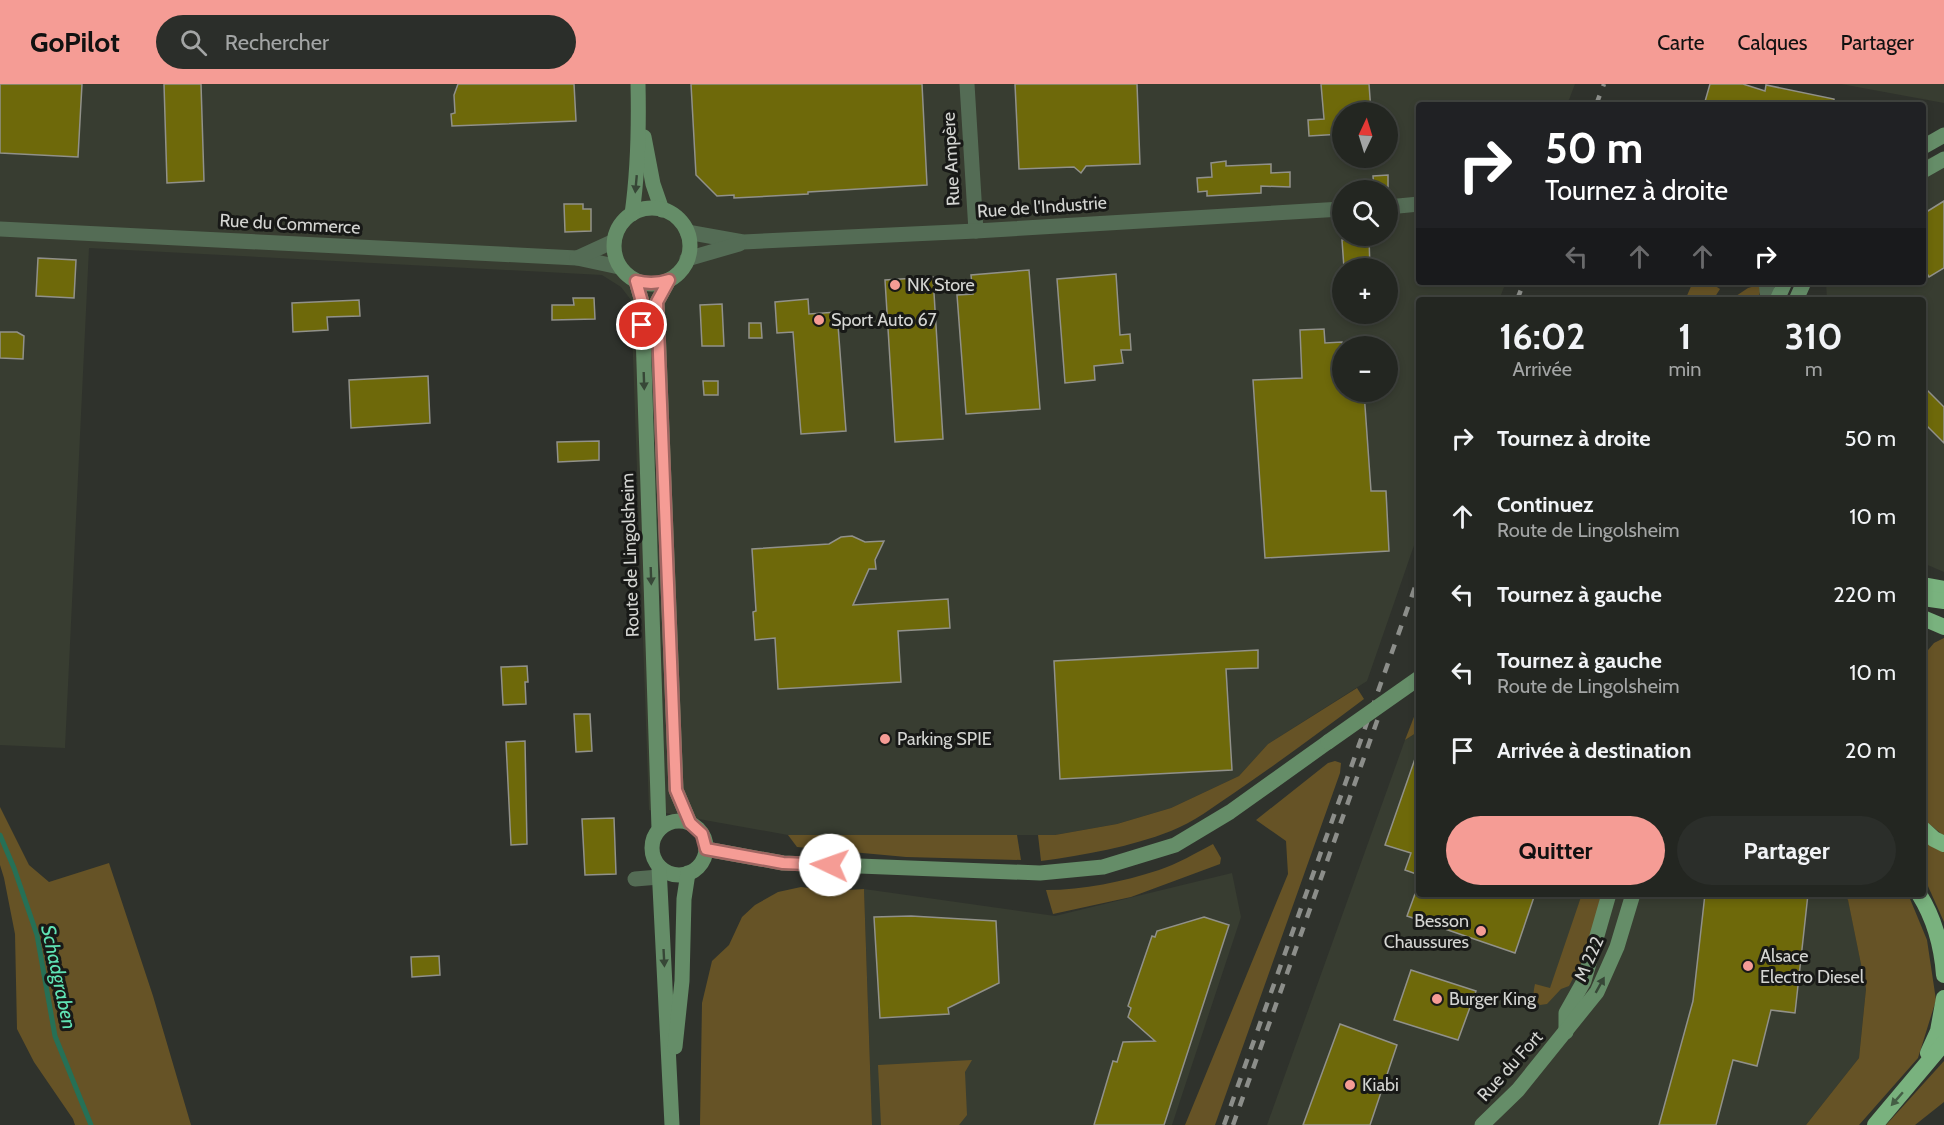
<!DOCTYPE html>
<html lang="fr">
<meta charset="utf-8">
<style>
:root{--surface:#232621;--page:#2b2e2a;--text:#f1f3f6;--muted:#a3a5a5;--line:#40433f;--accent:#f59c95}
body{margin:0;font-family:Cabin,sans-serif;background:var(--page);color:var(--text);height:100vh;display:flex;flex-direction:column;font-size:22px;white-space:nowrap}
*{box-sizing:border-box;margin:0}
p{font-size:20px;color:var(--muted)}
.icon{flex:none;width:33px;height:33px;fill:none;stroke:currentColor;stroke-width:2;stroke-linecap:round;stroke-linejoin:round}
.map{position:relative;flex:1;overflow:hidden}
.details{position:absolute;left:1416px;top:213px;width:510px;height:600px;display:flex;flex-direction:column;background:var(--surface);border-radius:6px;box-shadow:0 3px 9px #0003,0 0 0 2px var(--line)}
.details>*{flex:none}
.hud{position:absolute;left:1416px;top:18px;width:510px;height:183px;border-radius:6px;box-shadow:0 3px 9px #0003,0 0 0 2px var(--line);background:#202124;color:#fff;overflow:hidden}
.needle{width:39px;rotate:4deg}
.controls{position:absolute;left:1332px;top:18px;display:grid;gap:12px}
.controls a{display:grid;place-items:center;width:66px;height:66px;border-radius:50%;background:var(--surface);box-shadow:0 3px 9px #0003,0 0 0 2px var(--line);font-size:30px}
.pin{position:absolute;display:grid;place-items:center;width:51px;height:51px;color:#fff;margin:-26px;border:3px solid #fff;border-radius:50%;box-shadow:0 2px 6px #0007}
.me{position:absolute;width:66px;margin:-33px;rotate:273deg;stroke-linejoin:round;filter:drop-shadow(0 0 4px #0008)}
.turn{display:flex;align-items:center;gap:21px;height:126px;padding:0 30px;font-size:27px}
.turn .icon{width:78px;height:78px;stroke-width:2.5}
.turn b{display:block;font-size:42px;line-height:51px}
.lanes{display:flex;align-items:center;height:57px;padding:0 30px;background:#0003;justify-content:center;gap:30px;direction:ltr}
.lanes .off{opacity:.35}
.eta{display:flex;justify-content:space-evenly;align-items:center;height:102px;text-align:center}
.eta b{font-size:36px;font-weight:800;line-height:42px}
.cta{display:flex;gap:12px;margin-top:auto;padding:12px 30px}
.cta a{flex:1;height:69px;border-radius:36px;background:var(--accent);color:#111;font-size:24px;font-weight:800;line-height:69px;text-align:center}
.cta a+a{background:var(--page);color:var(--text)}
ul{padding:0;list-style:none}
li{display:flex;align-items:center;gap:18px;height:78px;padding:0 30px}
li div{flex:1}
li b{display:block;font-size:22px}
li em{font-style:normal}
header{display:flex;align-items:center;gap:36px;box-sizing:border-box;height:84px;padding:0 30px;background:var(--accent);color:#111}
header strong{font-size:28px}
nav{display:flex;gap:33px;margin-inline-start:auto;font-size:21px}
.search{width:420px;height:54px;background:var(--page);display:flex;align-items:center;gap:15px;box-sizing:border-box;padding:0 21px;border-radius:33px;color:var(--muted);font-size:22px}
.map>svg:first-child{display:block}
</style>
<header>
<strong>GoPilot</strong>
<div class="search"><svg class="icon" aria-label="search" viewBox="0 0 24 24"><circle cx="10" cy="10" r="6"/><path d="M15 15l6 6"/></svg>Rechercher</div>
<nav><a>Carte</a><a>Calques</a><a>Partager</a></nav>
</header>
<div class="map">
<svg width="1944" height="1041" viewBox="0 0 1944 1041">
<rect width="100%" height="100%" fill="#2f322c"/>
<g fill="#383d31" fill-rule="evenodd">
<path d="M 0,0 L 1575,0 L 1567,21 L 1419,21 L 1419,198 L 1506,198 L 1499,216 L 1419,216 L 1419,447 L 1367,597 L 1268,660 L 1239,692 L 1171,724 L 1117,740 L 1055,751 L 788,751 L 649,726 L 631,216 L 621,203 L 602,191 L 89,164 L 65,664 L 0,661 ZM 1342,28 L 1388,28 L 1388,74 L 1342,74 ZM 1342,106 L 1388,106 L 1388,152 L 1342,152 ZM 1342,184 L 1388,184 L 1388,230 L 1342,230 ZM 1342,262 L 1388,262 L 1388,308 L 1342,308 Z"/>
<polygon points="1841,0 1944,0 1944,19"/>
<polygon points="1944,68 1944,488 1923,479 1923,216 1827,216 1826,198 1923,198 1923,76"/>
<polygon points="1419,647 1419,810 1844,810 1848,815 1866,905 1859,974 1806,1041 1267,1041 1405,656"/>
<polygon points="1232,789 1241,833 1172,1041 872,1041 864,805 1055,832"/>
</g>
<g fill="#665326">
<polygon points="1693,198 1709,198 1720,205 1713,216 1685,216"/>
<polygon points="1762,200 1758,216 1730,216 1748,204"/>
<polygon points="1944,554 1944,752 1923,735 1923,572 1934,559"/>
<path d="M 1357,604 L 1364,615 C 1321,647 1278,679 1234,709 C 1213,723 1194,738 1171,747 C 1130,763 1085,771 1041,777 L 1038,751 L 1055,751 L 1117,740 L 1171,724 L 1239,692 L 1268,660 Z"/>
<polygon points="1419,620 1419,647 1405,656"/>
<polygon points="1335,677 1341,679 1340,689 1215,1041 1185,1041 1288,790 1286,757 1256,736 1328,679"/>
<polygon points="0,723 29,781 49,798 109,779 153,912 191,1041 75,1041 73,1035 34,978 17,945 15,850 4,794 0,781"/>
<polygon points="788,751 1017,751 1021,776 906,773 797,763"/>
<polygon points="1923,755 1944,768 1944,838 1923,791"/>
<path d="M 1213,760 L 1221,774 L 1220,780 L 1131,813 L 1053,830 L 1046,806 C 1084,806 1122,798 1159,786 C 1177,780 1196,769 1213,760 Z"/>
<polygon points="801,803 832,807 864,805 872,1041 700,1041 702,919 712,877 729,861 742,833 755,821 778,808"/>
<path d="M 1582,810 L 1603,810 L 1584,873 L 1569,902 L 1561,905 L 1547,920 L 1540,921 C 1532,915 1533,909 1535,900 L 1550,904 Z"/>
<polygon points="1844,810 1908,810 1927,856 1936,916 1918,974 1859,1041 1806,1041 1859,974 1866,905 1848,816"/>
<polygon points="972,976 965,988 967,1031 959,1041 881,1041 878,981"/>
<polygon points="1944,977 1944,1018 1915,1041 1886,1041"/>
</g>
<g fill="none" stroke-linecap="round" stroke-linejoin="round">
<polyline stroke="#267056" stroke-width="5" points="0,751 14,784 37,851 55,952 91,1041"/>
</g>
<g fill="#6e690a" stroke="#91918a" stroke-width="1.5">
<polygon points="0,0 82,0 78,73 0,69"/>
<polygon points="164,0 201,0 204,97 167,99"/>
<polygon points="458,0 574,0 576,37 452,42 451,30 455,29 454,11"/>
<polygon points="691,0 922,0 927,101 808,108 808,110 734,114 734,111 717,112 696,91"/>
<polygon points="1015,0 1137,0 1140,80 1086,82 1081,89 1074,83 1019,85"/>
<polygon points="1321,0 1369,0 1371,28 1342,28 1342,50 1309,52 1308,36 1324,35"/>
<polygon points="1710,0 1743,0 1765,7 1766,1 1834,15 1834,21 1704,21"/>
<polygon points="1226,77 1226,82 1271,80 1271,89 1290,88 1290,103 1261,102 1261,109 1207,112 1207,107 1198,108 1197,94 1212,93 1211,79"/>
<polygon points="1388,91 1388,106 1374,106 1373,92"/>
<polygon points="1944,117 1944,184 1929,193 1923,183 1923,130"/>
<polygon points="564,120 583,120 583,125 591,125 591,147 565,148"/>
<polygon points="1369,154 1370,184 1344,184 1342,156"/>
<polygon points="38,174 76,176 74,214 36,212"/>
<polygon points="1029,186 1040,325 966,330 957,211 973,210 971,191"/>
<polygon points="1116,190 1120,251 1130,250 1131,266 1121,266 1123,279 1094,282 1095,296 1065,299 1057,195"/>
<polygon points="933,193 943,355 895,358 885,196"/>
<polygon points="573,214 594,214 595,235 552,236 552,221 574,221"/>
<polygon points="808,215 809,230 837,228 846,347 801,350 793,248 777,249 775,218"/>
<polygon points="359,216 360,232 327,233 328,246 293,248 292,219"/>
<polygon points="722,220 724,262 702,262 700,221"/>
<polygon points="749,239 761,239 762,254 749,254"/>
<polygon points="1324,245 1325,259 1342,258 1342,308 1364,308 1371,407 1386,407 1389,467 1265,474 1253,296 1302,294 1300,246"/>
<polygon points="0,248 17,248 24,252 23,275 0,274"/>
<polygon points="428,292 430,339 351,344 349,296"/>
<polygon points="703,297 718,297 718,311 704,311"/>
<polygon points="1923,302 1944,323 1944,359 1923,338"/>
<polygon points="599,357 599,376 558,378 557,358"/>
<polygon points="852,452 865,458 884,457 875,476 876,485 869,485 853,521 948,515 950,544 898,547 901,598 778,605 775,554 755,556 753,528 756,527 752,465 829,460 841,453"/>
<polygon points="1258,566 1258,584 1226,585 1232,686 1060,695 1054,577"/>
<polygon points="527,582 528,598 525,598 526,620 503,621 501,583"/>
<polygon points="574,630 590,630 592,667 576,668"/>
<polygon points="525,657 527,760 511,761 506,658"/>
<polygon points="1417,669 1419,669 1419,791 1405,786 1411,769 1385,761"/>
<polygon points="614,734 616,790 585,791 582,735"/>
<polygon points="1415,810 1535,810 1515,869 1407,832"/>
<polygon points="1705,810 1808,810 1795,929 1771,926 1757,982 1733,976 1716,1041 1659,1041 1693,917"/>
<polygon points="911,832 996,837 999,899 948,924 949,930 880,934 874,833"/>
<polygon points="1204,833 1229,841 1164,1041 1094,1041 1113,977 1117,978 1123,958 1155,957 1128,933 1131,924 1128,922 1152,852 1155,853 1157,847"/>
<polygon points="439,872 440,891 412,893 411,873"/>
<polygon points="1411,886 1476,907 1458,956 1394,936"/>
<polygon points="1340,940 1397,961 1370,1041 1303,1041"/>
</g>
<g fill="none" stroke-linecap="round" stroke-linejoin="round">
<g stroke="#546c55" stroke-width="15">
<polyline points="967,0 976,147"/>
<polyline points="1388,123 1419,120"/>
<polyline points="0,145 577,174 619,183"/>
<polyline points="687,148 743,158 976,147 1342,125"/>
<polyline points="577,174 614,157"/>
<polyline points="687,175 739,160"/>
<polyline points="1766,198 1768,216"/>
<polyline points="635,795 659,793"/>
</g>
<g stroke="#658d68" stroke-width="15">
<polyline points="644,53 653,100 662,126"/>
<polyline points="1923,63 1944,51"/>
<polyline points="1923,87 1944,75"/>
<circle cx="652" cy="162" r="38"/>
<path d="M 632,130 C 638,87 639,43 638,0"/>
<polyline points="669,196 657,218 676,706 690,739"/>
<polyline points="636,197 642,218 659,745"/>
<polyline points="1777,216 1785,198"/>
<polyline points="1796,216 1804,198"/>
<circle cx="679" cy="764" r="27"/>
<polyline points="706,765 783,779 1040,789 1103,783 1175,761 1230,728 1328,658"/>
<polyline points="659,783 672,1041"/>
<polyline points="1566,948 1566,929 1584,897 1609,810"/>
<polyline points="675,963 682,897 684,815 688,789"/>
<polyline points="1482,1041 1518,1006 1597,908 1617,863 1633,810"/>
</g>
<g stroke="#79b27e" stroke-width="16">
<polyline points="1923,501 1944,505"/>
<polyline points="1923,514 1944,517"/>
<polyline points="1923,534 1944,543"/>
<polyline points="1923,745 1934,755 1944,760"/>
<path d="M 1919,810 C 1934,834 1942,863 1944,891"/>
<polyline points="1928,969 1938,947 1944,914"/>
<polyline points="1875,1041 1944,959"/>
</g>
<g stroke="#8c8e8a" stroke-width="4.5" stroke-dasharray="10 10" stroke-linecap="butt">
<polyline points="1596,21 1604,0"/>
<polyline points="1517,216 1524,198"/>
<polyline points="1224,1041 1419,492"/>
<polyline points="1233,1041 1382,623"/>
</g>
<polyline stroke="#658d68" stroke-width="15" points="1328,658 1419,594"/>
</g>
<defs><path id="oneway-solid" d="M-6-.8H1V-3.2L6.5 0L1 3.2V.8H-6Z" transform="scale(1.5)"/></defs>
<g fill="#374737">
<use href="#oneway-solid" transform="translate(636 100) rotate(95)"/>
<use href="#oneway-solid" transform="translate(644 297) rotate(88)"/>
<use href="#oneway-solid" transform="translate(651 492) rotate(88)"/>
<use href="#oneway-solid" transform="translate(664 874) rotate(87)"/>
<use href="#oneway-solid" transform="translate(1600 901) rotate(-61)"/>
</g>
<use fill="#445e45" href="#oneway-solid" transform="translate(1897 1015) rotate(131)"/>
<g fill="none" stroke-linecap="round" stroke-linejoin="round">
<g stroke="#9f6561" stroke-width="15">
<path id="route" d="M 642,241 L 642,218 L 636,197 C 648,200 657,200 669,196 L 657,218 L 676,706 L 690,739 L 702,750 L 706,765 L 783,779 L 830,781"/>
</g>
<use href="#route" stroke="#f59c95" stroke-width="10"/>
</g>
<g fill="#f59c95" stroke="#181917" stroke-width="2">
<circle cx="895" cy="201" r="6"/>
<circle cx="819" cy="236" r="6"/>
<circle cx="885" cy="655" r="6"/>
<circle cx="1481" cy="847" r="6"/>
<circle cx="1748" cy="882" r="6"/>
<circle cx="1437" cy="915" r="6"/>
<circle cx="1350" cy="1001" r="6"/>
</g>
<g text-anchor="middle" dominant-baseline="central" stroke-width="6" stroke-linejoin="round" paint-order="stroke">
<g font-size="18" fill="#d4d5d2" stroke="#181917">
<text transform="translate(951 75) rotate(-93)">Rue Ampère</text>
<text transform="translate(1042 123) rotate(-4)">Rue de l'Industrie</text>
<text transform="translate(290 140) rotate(3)">Rue du Commerce</text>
<text transform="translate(630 471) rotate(-92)">Route de Lingolsheim</text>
<text transform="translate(1589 875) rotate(-66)">M 222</text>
<text transform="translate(1510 982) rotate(-48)">Rue du Fort</text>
</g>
<g font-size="18" fill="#d4d5d2" stroke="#181917" text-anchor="start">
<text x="907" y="201">NK Store</text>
<text x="831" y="236">Sport Auto 67</text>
<text x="897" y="655">Parking SPIE</text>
<text x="1469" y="837" text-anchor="end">Besson<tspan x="1469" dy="21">Chaussures</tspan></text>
<text x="1760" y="872">Alsace<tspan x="1760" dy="21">Electro Diesel</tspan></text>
<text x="1449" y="915">Burger King</text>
<text x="1362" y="1001">Kiabi</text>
</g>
<g font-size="20" font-style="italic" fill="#60e3b4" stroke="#181917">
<text transform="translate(59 893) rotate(78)">Schadgraben</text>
</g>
</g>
</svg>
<div class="controls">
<a><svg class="needle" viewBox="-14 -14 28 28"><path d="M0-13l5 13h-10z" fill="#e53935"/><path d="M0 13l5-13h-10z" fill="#a3a5a5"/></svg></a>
<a><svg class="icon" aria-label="search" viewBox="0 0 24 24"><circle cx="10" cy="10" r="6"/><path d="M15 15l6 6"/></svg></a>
<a>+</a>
<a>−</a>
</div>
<div class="pin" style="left:642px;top:241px;background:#d93025"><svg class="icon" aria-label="arrive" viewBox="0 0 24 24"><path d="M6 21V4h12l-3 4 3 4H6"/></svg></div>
<svg class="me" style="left:830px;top:781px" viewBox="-20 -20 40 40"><circle r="19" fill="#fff"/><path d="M0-13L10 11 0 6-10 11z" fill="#f59c95"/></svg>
<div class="hud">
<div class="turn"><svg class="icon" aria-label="right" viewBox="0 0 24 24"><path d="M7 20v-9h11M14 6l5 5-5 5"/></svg><div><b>50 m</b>Tournez à droite</div></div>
<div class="lanes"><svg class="icon off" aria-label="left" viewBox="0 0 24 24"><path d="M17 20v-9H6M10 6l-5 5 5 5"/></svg><svg class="icon off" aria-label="ahead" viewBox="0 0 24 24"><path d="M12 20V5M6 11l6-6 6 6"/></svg><svg class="icon off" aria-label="ahead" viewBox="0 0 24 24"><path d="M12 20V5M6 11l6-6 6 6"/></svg><svg class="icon" aria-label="right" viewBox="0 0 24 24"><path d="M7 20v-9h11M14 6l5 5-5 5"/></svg></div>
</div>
<section class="details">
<div class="eta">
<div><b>16:02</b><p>Arrivée</p></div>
<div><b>1</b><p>min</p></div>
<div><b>310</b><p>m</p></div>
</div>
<ul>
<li><svg class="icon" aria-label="right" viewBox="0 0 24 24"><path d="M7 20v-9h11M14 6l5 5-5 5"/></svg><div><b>Tournez à droite</b></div><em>50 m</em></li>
<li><svg class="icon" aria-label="ahead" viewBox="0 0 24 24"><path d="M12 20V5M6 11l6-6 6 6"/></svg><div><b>Continuez</b><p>Route de Lingolsheim</p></div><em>10 m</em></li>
<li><svg class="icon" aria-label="left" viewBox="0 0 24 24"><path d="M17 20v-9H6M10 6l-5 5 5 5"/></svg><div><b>Tournez à gauche</b></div><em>220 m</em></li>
<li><svg class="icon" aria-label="left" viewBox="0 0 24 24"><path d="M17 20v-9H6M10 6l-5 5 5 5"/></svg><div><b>Tournez à gauche</b><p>Route de Lingolsheim</p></div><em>10 m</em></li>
<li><svg class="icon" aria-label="arrive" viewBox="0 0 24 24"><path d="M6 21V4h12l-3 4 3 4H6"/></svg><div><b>Arrivée à destination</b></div><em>20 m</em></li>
</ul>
<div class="cta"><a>Quitter</a><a>Partager</a></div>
</section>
</div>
